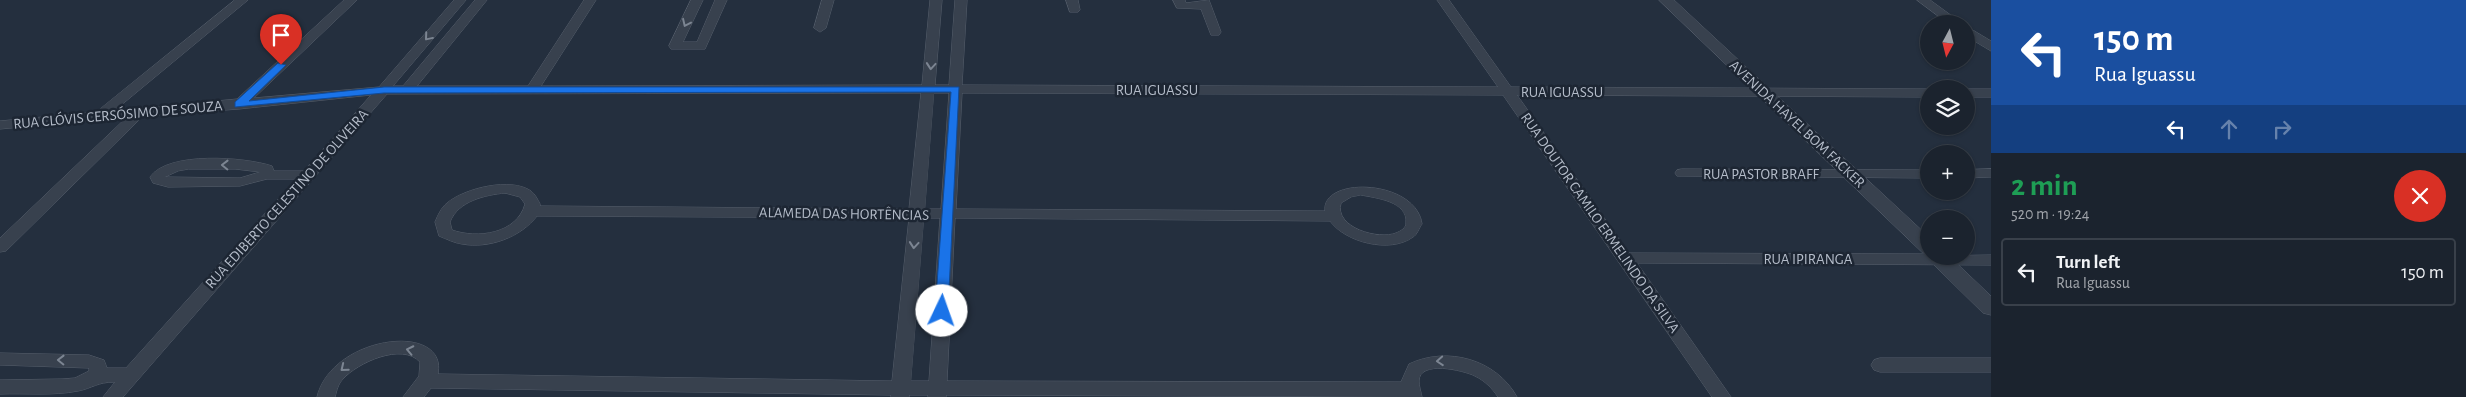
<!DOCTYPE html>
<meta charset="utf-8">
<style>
:root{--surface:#1b232e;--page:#282f3a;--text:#f1f3f6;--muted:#a0a4aa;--line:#39404a}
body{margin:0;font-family:"Alegreya Sans",sans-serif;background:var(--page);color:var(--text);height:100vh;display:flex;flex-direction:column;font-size:19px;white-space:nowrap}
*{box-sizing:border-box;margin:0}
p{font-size:16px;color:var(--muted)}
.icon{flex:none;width:28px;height:28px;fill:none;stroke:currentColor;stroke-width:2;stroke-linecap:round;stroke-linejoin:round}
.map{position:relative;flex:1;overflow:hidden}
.drawer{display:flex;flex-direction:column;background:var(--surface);width:475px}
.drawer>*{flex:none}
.top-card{background:#1a4fa0;color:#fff;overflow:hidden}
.needle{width:32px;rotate:187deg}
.buttons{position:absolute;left:1920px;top:15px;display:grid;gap:10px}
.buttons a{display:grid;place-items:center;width:55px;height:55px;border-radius:50%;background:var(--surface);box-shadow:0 1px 4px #0004,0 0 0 1px var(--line);font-size:25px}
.pin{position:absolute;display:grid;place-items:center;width:42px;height:42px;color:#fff;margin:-51px -21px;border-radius:50% 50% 50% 0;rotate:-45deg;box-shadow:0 0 5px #0007}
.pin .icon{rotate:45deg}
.me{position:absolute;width:55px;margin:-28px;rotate:3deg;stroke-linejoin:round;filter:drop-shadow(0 0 4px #0008)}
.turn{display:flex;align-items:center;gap:18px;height:105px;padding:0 20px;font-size:22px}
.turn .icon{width:65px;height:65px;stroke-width:2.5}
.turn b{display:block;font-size:35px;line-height:42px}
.lanes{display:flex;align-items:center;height:48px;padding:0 20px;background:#0003;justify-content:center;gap:25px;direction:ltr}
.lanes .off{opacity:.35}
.round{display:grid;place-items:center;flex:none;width:52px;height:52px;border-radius:26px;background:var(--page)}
.overview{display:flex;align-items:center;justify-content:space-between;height:85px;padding:0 20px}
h1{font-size:30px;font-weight:700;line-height:38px;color:#1e9e55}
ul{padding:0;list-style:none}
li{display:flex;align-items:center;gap:15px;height:68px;margin:0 10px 8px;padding:0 10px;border:2px solid var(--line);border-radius:5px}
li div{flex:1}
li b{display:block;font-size:19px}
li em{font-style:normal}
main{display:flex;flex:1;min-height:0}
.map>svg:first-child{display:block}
</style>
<main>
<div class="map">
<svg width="1991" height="397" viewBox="0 0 1991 397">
<rect width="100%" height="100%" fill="#242f3e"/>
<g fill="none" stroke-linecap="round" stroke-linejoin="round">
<g stroke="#565f6c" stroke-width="1">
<g id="minor">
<path d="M 235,0 L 248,0 L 114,111 L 237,99 L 344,0 L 357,0 L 254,98 L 379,87 L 454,0 L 466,0 L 393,86 L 403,86 L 475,0 L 487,0 L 417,86 L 528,86 L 584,0 L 596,0 L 541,86 L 922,85 L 930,0 L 942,0 L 935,85 L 949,85 L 955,0 L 967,0 L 962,85 L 1498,87 L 1437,0 L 1449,0 L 1511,87 L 1929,89 L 1929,97 L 1517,95 L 1629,253 L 1929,254 L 1929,256 L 1991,255 L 1991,265 L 1637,263 L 1731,397 L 1712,397 L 1503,95 L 962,93 L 956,209 L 1325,211 C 1321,176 1416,179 1422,224 C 1419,228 1417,235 1413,237 C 1390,254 1345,242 1330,221 L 955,218 L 947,381 L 1401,382 L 1409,364 C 1447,346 1496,359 1517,397 L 1498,397 C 1492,388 1485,381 1475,376 C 1463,370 1419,360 1419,381 C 1419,386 1421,392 1422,397 L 946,395 L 946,397 L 928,397 L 928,395 L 909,395 L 909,397 L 891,397 L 891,395 L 431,388 L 424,397 L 403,397 L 419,376 L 420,362 C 402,342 357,363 343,379 C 338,384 337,390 335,397 L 317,397 C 332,335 448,321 438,374 L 892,381 L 909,218 L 537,216 C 521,237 489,249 462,244 C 454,243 447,239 439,236 L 435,222 C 438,215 441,208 447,203 C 465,188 511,177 531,191 C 535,194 538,200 540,204 L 540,206 L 909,209 L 921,93 L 387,94 L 123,397 L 103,397 L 115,382 C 97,382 93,388 78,391 C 53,396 25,393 0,394 L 0,380 L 62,379 L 75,378 L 89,371 L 89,368 L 0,365 L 0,353 L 89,355 L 104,360 L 107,368 L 126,368 L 296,179 L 267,179 L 240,186 L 168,187 L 153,183 L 150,177 C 168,151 245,157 272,166 L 274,171 L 304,171 L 371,95 L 239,109 L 143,116 L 6,251 L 0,252 L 0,238 L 127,117 L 0,129 L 0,121 L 96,112 ZM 934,93 L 949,93 L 941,209 L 925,209 ZM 189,169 L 235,169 L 260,172 L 240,178 L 165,177 L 178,171 ZM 505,193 L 520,197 L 525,204 C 517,234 477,239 452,230 L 450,222 C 458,201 485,195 505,193 ZM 1361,195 C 1376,198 1408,201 1406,223 C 1406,228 1401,231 1396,233 C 1379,240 1334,228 1341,203 L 1351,197 ZM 924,218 L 940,218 L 929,381 L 911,381 Z"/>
<polygon points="691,0 703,0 683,42 697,42 715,0 727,0 705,49 671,49 669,46"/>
<polygon points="822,0 834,0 826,28 820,32 814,28"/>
<polygon points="1066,0 1078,0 1080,10 1078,12 1070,12"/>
<polygon points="1173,0 1185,0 1186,3 1209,0 1221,32 1219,35 1211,35 1201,9 1177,8"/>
<polygon points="1917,0 1930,0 1963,24 1949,24"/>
<polygon points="1966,26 1991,41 1991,51 1966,36"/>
<rect x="1966" y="89" width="25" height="8"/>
<polygon points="1682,169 1929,170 1929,178 1677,176 1675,173 1677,170"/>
<polygon points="1991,169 1991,177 1966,178 1966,170"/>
<polygon points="1880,358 1991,358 1991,372 1880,372 1874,370 1871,365 1874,360"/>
</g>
</g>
<g stroke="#565f6c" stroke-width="1">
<polygon id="tertiary" points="1659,0 1674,0 1929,237 1929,256 1949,256 1991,296 1991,315 1983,313 1930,261 1927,256 1928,254 1922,252"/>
</g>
<use href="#minor" fill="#38414e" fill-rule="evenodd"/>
<use href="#tertiary" fill="#38414e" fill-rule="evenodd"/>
</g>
<defs><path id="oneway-chevron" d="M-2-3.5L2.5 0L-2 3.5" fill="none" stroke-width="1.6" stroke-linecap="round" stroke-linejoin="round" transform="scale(1.25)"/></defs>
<g stroke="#7c8592">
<use href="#oneway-chevron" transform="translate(686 23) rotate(115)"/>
<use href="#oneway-chevron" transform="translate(428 37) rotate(130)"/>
<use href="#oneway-chevron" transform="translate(931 66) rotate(95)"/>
<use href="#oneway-chevron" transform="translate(225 165) rotate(-179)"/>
<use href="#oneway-chevron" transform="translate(914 245) rotate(95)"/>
<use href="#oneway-chevron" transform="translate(410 350) rotate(-168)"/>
<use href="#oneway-chevron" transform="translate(61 360) rotate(-179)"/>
<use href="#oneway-chevron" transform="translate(1440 361) rotate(176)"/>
<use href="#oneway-chevron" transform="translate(344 368) rotate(141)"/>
</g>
<polygon fill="#1a73e8" stroke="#114b97" points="278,63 286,65 249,101 384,87 959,87 948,311 942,315 935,311 951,92 384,93 235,107 235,102"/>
<g text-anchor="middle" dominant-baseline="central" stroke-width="5" stroke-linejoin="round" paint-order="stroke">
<g font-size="15" fill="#b4bcc9" stroke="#1d2633">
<text x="1157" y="90">RUA IGUASSU</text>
<text x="1562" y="92">RUA IGUASSU</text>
<text transform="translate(118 115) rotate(-5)">RUA CLÓVIS CERSÓSIMO DE SOUZA</text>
<text transform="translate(1797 124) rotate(43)">AVENIDA HAYEL BOM FACKER</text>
<text x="1761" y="174">RUA PASTOR BRAFF</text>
<text transform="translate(287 199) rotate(-48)">RUA EDIBERTO CELESTINO DE OLIVEIRA</text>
<text transform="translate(844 214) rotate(1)">ALAMEDA DAS HORTÊNCIAS</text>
<text transform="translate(1600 223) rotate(55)">RUA DOUTOR CAMILO ERMELINDO DA SILVA</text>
<text x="1808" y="259">RUA IPIRANGA</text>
</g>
</g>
</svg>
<div class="buttons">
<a><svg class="needle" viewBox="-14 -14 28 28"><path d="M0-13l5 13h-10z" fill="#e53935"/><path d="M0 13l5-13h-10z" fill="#a0a4aa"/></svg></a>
<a><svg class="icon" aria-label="layers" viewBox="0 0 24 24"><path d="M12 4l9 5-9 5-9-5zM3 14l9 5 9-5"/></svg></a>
<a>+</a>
<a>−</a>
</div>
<div class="pin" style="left:281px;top:65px;background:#d93025"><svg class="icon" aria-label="arrive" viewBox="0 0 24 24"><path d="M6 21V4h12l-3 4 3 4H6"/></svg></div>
<svg class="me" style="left:942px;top:311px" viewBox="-20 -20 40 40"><circle r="19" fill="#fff"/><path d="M0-13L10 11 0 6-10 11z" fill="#1a73e8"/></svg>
</div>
<section class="drawer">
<div class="top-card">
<div class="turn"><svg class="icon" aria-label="left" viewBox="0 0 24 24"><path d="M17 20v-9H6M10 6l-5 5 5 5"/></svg><div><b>150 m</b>Rua Iguassu</div></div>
<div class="lanes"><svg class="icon" aria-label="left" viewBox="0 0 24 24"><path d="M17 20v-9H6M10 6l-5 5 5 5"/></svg><svg class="icon off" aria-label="ahead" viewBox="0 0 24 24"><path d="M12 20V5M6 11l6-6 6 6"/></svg><svg class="icon off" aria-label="right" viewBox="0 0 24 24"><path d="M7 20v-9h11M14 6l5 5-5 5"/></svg></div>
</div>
<div class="overview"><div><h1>2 min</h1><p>520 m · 19:24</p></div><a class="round" style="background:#d93025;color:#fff"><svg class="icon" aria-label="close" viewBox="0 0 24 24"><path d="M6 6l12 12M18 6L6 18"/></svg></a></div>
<ul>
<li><svg class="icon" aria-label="left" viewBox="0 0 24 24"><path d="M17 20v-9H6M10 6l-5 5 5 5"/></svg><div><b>Turn left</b><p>Rua Iguassu</p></div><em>150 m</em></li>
</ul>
</section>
</main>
